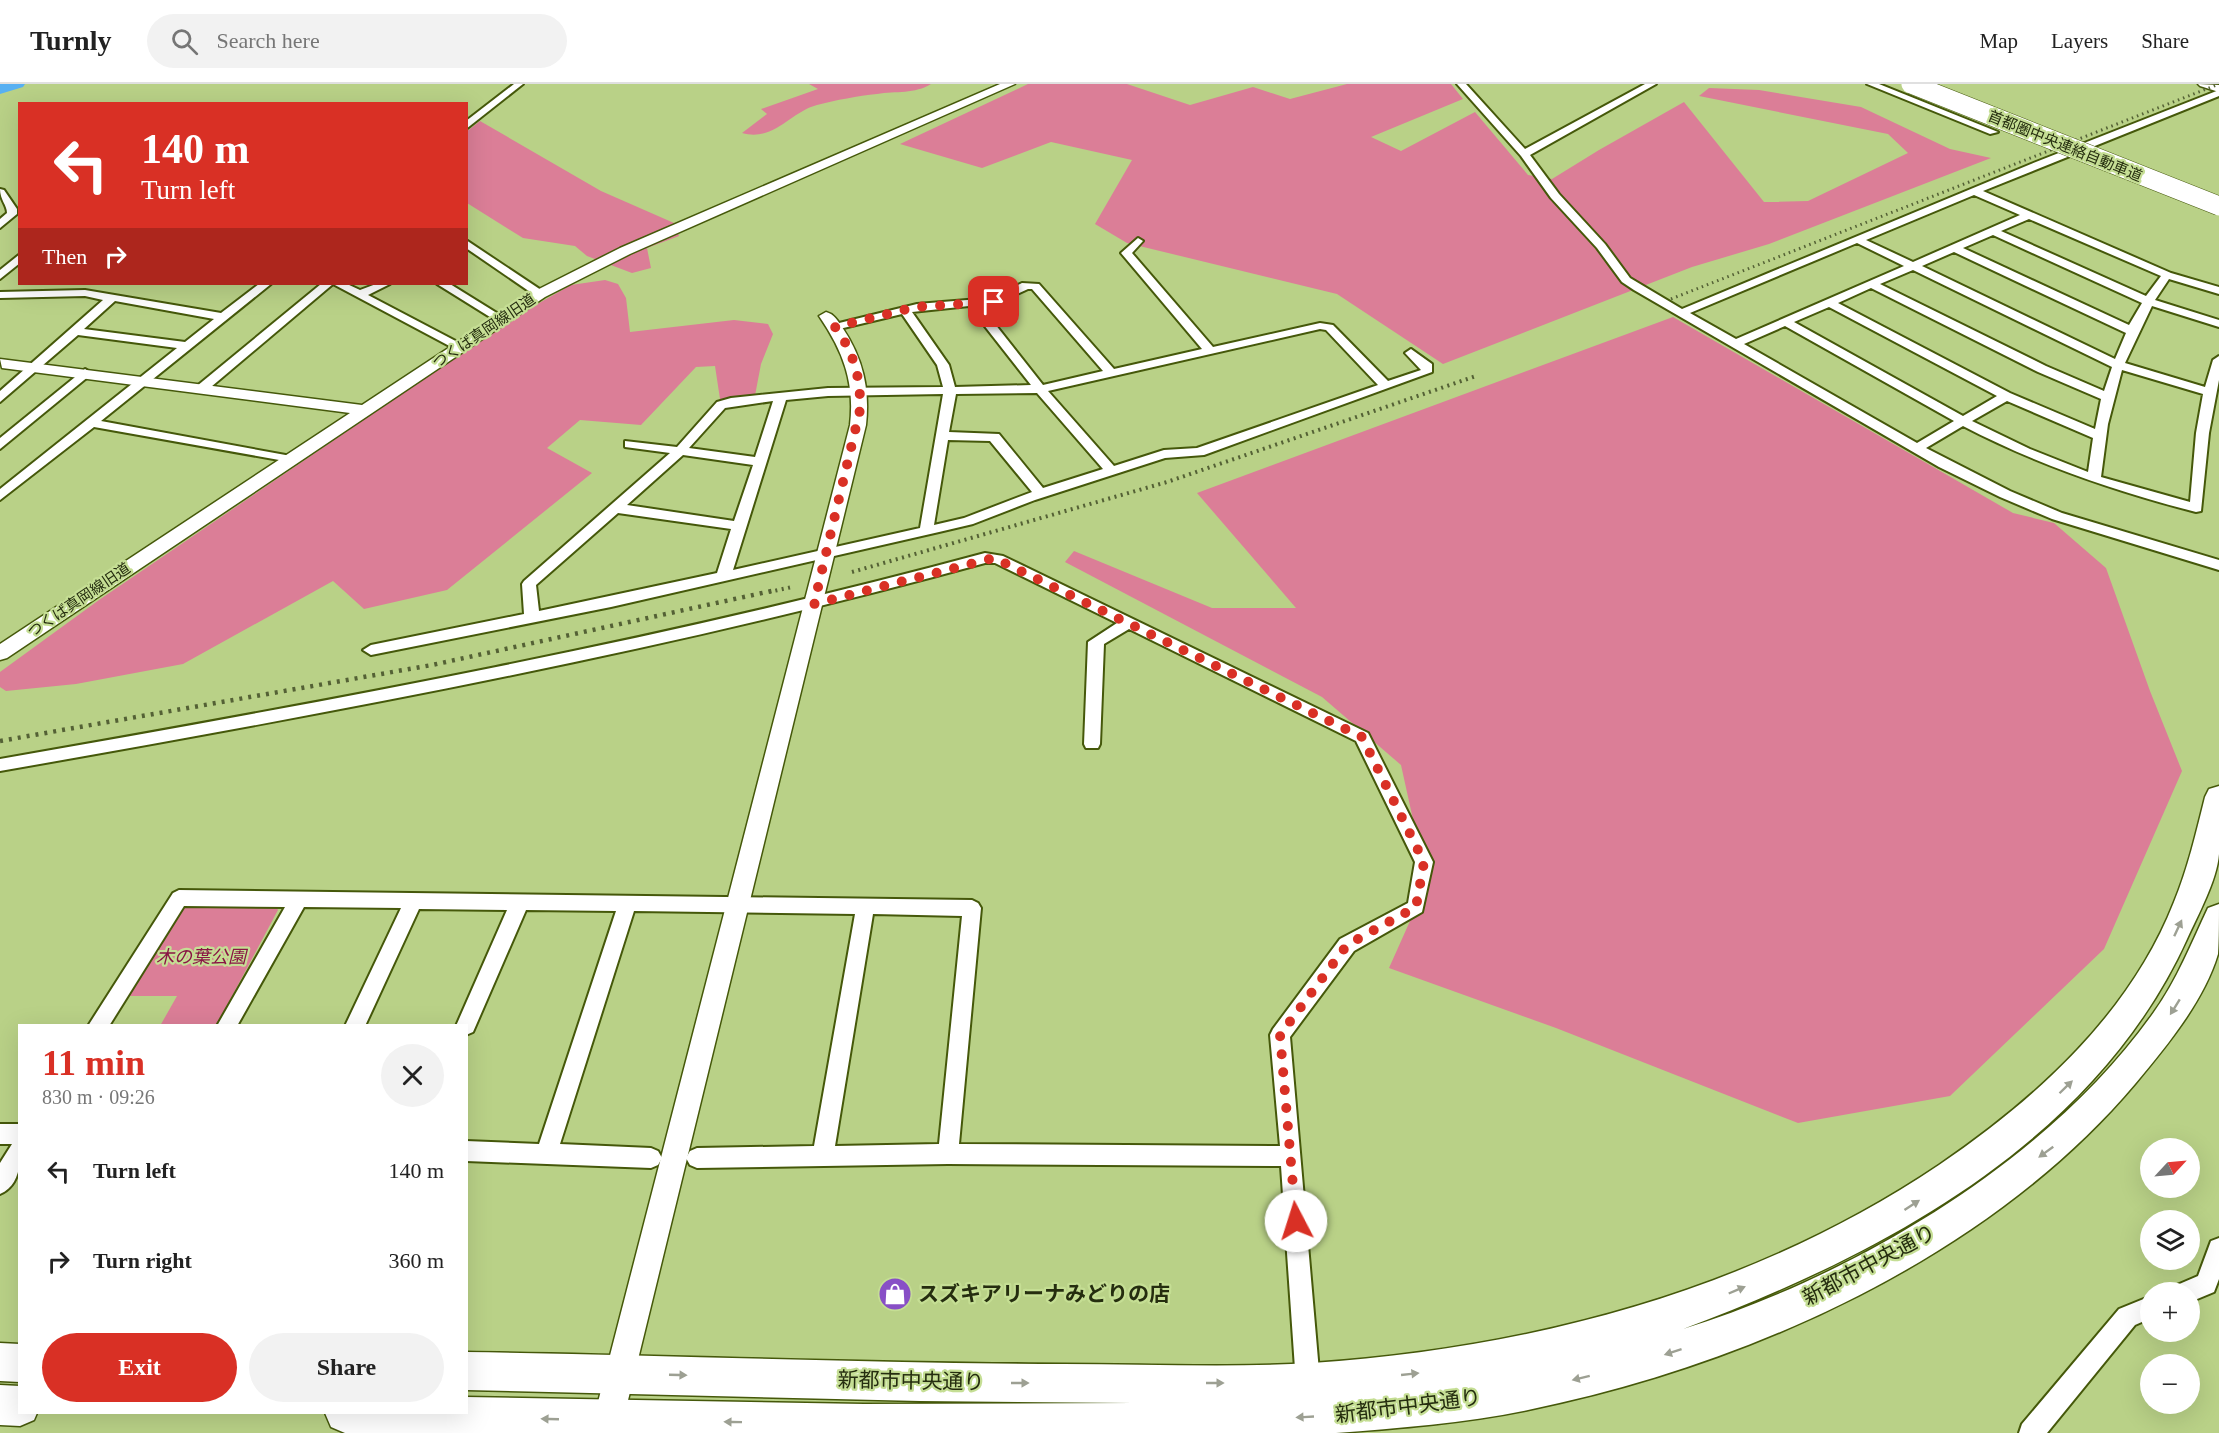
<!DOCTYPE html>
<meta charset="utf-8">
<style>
:root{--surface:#fff;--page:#f2f2f2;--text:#222;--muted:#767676;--line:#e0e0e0;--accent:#d93025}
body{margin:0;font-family:"Times New Roman","Noto Sans JP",serif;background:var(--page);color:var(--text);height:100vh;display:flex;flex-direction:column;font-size:22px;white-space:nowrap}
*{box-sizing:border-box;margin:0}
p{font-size:20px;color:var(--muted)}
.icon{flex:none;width:33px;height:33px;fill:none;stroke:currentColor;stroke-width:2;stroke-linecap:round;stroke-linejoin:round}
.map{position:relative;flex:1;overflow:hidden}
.sheet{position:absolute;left:18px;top:940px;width:450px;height:390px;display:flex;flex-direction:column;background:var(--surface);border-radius:0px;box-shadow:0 6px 24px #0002}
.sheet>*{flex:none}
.guide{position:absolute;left:18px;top:18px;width:450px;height:183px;border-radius:0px;box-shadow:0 6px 24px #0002;background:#d93025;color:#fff;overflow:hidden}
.needle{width:39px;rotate:64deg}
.controls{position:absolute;left:2140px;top:1054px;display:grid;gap:12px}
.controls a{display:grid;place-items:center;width:60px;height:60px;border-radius:50%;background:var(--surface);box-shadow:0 6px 24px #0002;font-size:30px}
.pin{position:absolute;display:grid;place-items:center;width:51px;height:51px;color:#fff;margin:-26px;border-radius:12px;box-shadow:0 3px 9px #0006}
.me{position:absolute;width:66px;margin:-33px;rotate:355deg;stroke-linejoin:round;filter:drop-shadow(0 0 4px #0008)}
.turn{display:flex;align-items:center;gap:21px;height:126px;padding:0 24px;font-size:27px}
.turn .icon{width:78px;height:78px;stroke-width:2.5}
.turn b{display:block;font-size:42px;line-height:51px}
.then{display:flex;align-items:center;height:57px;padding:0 24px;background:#0003;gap:12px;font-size:22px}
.round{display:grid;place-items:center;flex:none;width:63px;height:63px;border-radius:32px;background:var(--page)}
.headline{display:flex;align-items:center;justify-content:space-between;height:102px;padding:0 24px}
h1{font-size:36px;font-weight:700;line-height:45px;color:var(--accent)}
.action{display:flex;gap:12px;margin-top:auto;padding:12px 24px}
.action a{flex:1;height:69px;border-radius:36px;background:var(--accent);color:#fff;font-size:24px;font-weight:700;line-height:69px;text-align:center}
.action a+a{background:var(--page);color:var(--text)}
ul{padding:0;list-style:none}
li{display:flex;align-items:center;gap:18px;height:90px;padding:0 24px}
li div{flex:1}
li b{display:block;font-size:22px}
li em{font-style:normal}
header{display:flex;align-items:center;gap:36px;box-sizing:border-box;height:84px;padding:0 30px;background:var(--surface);border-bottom:2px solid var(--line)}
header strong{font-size:28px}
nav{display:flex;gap:33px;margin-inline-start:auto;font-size:21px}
.search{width:420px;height:54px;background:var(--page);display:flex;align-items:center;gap:15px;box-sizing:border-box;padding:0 21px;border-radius:33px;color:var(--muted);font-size:22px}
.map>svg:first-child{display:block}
</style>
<header>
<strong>Turnly</strong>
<div class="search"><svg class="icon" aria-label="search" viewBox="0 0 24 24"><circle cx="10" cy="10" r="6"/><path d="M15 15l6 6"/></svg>Search here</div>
<nav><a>Map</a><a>Layers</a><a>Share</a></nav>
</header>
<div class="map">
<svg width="2219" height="1349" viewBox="0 0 2219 1349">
<rect width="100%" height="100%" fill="#b9d187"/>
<g fill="#db7e97">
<path d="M 809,0 L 931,0 C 915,10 896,7 877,10 C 858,12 836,16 817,21 C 790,28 774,58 742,49 L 767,30 L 761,25 L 818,5 Z"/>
<polygon points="1028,0 1127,0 1190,21 1253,3 1290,15 1347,0 1451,0 1463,15 1371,53 1401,67 1475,28 1528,91 1552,95 1599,66 1684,18 1764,118 1808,117 1908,69 1888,50 1699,12 1709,4 1759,6 1861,23 1950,65 1991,74 1769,160 1692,183 1443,280 1337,210 1127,159 1095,140 1132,76 1051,58 982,84 900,60"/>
<polygon points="480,37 601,107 674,139 679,152 647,164 651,184 632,189 587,172 575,162 523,154 467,119 466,48"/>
<polygon points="605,196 618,200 626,214 630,248 734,236 768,240 773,250 761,280 753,322 720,315 715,282 696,283 641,341 580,336 547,364 592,389 447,506 364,525 333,497 183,580 76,600 6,607 0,603 0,588 99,516 518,231 571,201"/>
<polygon points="1673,233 2013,429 2054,439 2106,484 2150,607 2182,687 2104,865 1950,1012 1798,1039 1556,944 1389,884 1427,799 1401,681 1322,613 1065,478 1074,467 1212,524 1296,524 1197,409"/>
<polygon points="187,819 275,821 278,826 216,942 160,942 177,912 123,912 176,825"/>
</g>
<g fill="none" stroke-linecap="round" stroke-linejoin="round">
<polygon fill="#57b0f2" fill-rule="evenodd" points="0,0 25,0 23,3 0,10"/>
<g stroke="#45580a" stroke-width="4">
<g id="minor">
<polygon points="514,0 523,0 466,45 466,37"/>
<path d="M 1457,0 L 1466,0 L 1525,65 L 1645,0 L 1656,0 L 1530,71 L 1559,110 L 1605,160 L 1630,194 L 1682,225 L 2031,80 L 2219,6 L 2219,12 L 1983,107 L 2171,189 L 2219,203 L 2219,210 L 2169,195 L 2155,216 L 2219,236 L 2219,243 L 2152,222 L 2125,279 L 2205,303 L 2213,276 L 2219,272 L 2219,296 L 2209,349 L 2201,427 L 2196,428 C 2115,407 2038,381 1963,342 L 1926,364 L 2010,407 L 2062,429 L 2219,476 L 2219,486 L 2052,435 L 2000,413 L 1939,383 L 1634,206 L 1622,198 L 1597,164 L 1551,114 L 1521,72 ZM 1974,111 L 2020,131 L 1913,178 L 1866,156 ZM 2029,135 L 2161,192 L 2146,212 L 2001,147 ZM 1993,151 L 2142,219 L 2129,241 L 1963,164 ZM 1857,159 L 1904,182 L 1736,255 L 1690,229 ZM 1954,168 L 2126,249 L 2115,275 L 1922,182 ZM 1913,186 L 2112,283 L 2104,307 L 2046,282 L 1880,200 ZM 1871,204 L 2038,288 L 2101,315 L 2095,345 L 2010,309 L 1838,219 ZM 1829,223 L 1997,312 L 1963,332 L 1794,238 ZM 1785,242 L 1954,337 L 1917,359 L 1744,260 ZM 2122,286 L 2203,310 L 2196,349 L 2190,418 L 2101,393 L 2108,340 ZM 2007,317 L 2093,354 L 2088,388 L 2030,365 L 1972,337 Z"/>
<polygon points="1867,0 1879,0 1998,48 1990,50"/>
<path d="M 0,105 L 4,106 L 17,125 L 17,130 L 0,144 L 0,135 L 7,129 C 7,121 0,116 0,105 Z"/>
<path d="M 1138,154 L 1143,157 L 1132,169 L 1213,263 L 1320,239 L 1333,241 L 1388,297 L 1421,286 L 1405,269 L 1411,265 L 1432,280 L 1432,288 L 1204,371 L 1165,374 L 1035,416 L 973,440 L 939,448 L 611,523 L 371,571 L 363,566 L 371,561 L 524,530 L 522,500 L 524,497 L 670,369 L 625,363 L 625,357 L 677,363 L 717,318 L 731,314 L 828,304 L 943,303 L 937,281 L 902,230 L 835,246 L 831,245 L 831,241 L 917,220 L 992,214 L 1022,199 L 1039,200 L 1114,285 L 1202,265 L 1121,169 ZM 1028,205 L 1032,205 L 1103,287 L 1043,301 L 980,221 L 998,219 ZM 969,222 L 1031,301 L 955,303 L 949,281 L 912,228 ZM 1320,245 L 1326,246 L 1378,301 L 1197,364 L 1164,366 L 1114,382 L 1048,307 ZM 1037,309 L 1103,385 L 1043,404 L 999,350 L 949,348 L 956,310 ZM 943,310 L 920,444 L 733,486 L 786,316 L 828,312 ZM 773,317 L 755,373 L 689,364 L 725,324 ZM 948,356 L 990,357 L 1032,408 L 964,434 L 934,441 ZM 683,371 L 753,381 L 734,437 L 627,421 ZM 618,429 L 731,445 L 717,489 L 539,527 L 536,501 Z"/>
<polygon points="466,156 544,208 544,212 536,212 466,164"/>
<polygon points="20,170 20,179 0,195 0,186"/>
<path d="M 259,200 L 271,200 L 101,337 L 291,372 L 298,376 L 296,379 L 94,343 L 0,416 L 0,405 L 177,264 L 78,251 L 0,318 L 0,307 L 103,216 L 85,212 L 0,214 L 0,208 L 85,206 L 221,229 ZM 115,217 L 214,235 L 185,258 L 84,245 Z"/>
<polygon points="321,200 333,200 205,308 197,308 197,302"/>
<polygon points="333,200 347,200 360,206 376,200 390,200 368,211 467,263 457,266"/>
<polygon points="437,200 450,200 508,236 498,238"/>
<polygon points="85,285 91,289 89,292 0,365 0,354"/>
<path d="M 985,469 L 1003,472 L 1368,649 L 1433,778 L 1422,828 L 1354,867 L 1290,953 L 1320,1299 L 1316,1307 L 1308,1311 L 1300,1307 L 1296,1299 L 1281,1082 L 948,1080 L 697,1084 L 690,1081 L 686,1074 L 690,1067 L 697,1064 L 814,1062 L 855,830 L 634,827 L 560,1060 L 651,1064 L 658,1067 L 662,1074 L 658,1081 L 651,1084 L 466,1077 L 466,1057 L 539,1060 L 616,827 L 526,826 L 473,948 L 466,951 L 466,942 L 456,942 L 507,826 L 419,825 L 365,942 L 345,942 L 401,824 L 304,823 L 237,942 L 217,942 L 285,823 L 184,822 L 109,942 L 88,942 L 173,809 L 179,806 L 972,816 L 978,819 L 981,824 L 959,1060 L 1280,1062 L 1270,951 L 1273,945 L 1340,855 L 1408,819 L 1415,778 L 1356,657 L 1129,545 L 1104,560 L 1100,660 L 1098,664 L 1086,664 L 1084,660 L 1088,558 L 1117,539 L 995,479 L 985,479 C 661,568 331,629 0,687 L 0,675 C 331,617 660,557 985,469 ZM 873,830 L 962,832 L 939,1060 L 835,1062 Z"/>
<path d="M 0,1040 L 20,1040 C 20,1063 26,1099 0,1110 L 0,1079 L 12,1060 L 0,1060 Z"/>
<polygon points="2219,1154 2219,1195 2214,1208 2190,1218 2190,1209 2174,1209 2177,1201 2198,1192 2211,1157"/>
<polygon points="2151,1212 2151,1234 2135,1241 2047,1349 2019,1349 2022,1340 2119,1225"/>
</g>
</g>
<g stroke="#45580a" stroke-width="3">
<g id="tertiary">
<polygon points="1000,0 1015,0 630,170 545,213 7,574 0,576 0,560 350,329 2,284 0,275 362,321 535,207 620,164"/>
<polygon points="2198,0 2219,1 2219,8 2200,2"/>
<path d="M 826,228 C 834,230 838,237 842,243 C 863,274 870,305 866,341 L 620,1349 L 590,1349 L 850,341 C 855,298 843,267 819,232 Z"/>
</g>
</g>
<g stroke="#45580a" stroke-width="3">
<g id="primary">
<path d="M 2219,702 C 2219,725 2219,748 2219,770 C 2217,796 2198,831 2187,855 C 2095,1058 1882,1171 1683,1245 C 1854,1192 2049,1077 2154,928 C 2177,896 2191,860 2208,824 L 2219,820 C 2219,835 2219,856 2218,870 C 2204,917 2166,963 2135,1000 C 1988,1174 1748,1281 1528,1326 C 1465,1339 1400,1344 1336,1349 L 345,1349 L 331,1343 L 325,1329 L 466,1329 L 466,1313 L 864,1320 L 1133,1319 L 920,1317 L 466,1306 L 466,1268 C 665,1271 864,1279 1063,1280 C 1146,1280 1229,1284 1312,1279 C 1534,1264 1753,1206 1939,1081 C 2037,1014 2130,930 2174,818 C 2188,784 2196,749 2205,713 L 2209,705 Z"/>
<polygon points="0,1259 20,1260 20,1298 0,1297"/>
<polygon points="0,1301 20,1302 20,1329 37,1329 34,1336 20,1342 0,1341"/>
</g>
</g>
<use href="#minor" fill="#fff" fill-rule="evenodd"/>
<use href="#tertiary" fill="#fff" fill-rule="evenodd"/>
<use href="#primary" fill="#fff" fill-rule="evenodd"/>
<polyline stroke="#546135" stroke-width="3" stroke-dasharray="1.5 4" stroke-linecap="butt" points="1671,215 2219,0"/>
<g stroke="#546135" stroke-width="4" stroke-dasharray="2 4.5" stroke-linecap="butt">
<polyline points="852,488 1167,398 1476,292"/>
<polyline points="769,508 792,503"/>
</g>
<polyline stroke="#546135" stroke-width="4.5" stroke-dasharray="3 6" stroke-linecap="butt" points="0,657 432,581 776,506"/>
<g stroke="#45580a" stroke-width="20" stroke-linecap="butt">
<polyline id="motorway-bridge" points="1911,0 2219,122"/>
</g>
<use href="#motorway-bridge" stroke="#fff" stroke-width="19"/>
</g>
<defs><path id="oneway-solid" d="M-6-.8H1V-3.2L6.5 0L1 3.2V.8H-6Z" transform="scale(1.5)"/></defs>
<g fill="#9da093">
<use href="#oneway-solid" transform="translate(2178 844) rotate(-65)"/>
<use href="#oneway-solid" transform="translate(2175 923) rotate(122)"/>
<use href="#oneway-solid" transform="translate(2066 1003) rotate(-44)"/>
<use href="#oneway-solid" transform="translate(2046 1068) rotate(144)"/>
<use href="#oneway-solid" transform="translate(1912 1121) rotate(-33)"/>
<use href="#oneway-solid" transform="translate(1737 1206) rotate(-23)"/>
<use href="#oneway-solid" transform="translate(1673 1268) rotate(162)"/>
<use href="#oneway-solid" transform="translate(1410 1290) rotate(-6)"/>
<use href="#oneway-solid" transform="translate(678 1291) rotate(2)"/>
<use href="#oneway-solid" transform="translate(1581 1294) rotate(166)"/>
<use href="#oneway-solid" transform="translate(1020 1299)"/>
<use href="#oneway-solid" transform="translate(1215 1299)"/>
<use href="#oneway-solid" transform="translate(1305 1333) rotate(177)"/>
<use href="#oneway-solid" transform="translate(550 1335) rotate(-178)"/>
<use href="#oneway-solid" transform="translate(733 1338) rotate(-179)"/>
</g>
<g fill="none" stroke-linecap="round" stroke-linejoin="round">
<path stroke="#d93025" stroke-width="10" stroke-dasharray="0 18" d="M 994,218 L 916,223 L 835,243 C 854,268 861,295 860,326 L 814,520 L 994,474 L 1362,653 L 1424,778 L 1416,823 L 1347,861 L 1280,951 L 1296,1137"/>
</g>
<defs>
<g id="shop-disc" transform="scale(1.725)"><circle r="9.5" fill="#884fc6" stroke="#c5de94"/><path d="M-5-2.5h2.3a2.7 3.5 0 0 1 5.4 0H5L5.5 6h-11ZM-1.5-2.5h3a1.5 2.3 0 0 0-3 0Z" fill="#fff"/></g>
</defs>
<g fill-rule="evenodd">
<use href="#shop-disc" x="895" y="1210"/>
</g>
<g text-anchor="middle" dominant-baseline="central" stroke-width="4.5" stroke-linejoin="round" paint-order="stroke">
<g font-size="15" fill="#252d0f" stroke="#c5de94">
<text transform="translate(2065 62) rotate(22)">首都圏中央連絡自動車道</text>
<text transform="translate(484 247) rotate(-34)">つくば真岡線旧道</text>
<text transform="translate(79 516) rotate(-34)">つくば真岡線旧道</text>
</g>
<g font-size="18" font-style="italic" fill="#891544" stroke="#c5de94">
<text x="201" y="873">木の葉公園</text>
</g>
<g font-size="21" fill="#252d0f" stroke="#c5de94">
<text transform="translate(1869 1181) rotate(-28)">新都市中央通り</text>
<text transform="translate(911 1297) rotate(1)">新都市中央通り</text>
<text transform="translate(1408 1322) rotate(-7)">新都市中央通り</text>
</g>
<g font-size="21" font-weight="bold" fill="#252d0f" stroke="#c5de94" text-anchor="start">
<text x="918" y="1210">スズキアリーナみどりの店</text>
</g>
</g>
</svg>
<div class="controls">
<a><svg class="needle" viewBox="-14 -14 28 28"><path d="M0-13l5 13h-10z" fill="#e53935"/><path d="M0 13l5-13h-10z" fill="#767676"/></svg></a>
<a><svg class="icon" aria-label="layers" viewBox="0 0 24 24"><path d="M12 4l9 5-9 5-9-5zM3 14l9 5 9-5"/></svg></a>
<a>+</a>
<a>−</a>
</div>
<div class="pin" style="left:994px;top:218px;background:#d93025"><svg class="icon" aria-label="arrive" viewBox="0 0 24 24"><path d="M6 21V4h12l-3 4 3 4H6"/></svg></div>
<svg class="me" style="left:1296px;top:1137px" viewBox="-20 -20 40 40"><circle r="19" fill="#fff"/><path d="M0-13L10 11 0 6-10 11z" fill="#d93025"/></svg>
<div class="guide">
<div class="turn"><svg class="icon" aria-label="left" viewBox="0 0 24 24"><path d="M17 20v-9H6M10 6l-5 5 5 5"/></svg><div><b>140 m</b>Turn left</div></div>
<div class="then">Then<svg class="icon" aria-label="right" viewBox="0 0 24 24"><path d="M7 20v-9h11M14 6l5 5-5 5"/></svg></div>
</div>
<section class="sheet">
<div class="headline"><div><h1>11 min</h1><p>830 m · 09:26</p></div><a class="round"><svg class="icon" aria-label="close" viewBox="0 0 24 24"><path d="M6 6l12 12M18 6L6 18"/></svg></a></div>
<ul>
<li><svg class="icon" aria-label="left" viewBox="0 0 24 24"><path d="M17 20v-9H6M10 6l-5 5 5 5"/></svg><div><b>Turn left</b></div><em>140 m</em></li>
<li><svg class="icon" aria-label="right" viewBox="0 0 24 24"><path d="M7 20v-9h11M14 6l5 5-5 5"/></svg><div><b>Turn right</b></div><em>360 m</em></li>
</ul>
<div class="action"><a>Exit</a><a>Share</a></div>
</section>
</div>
